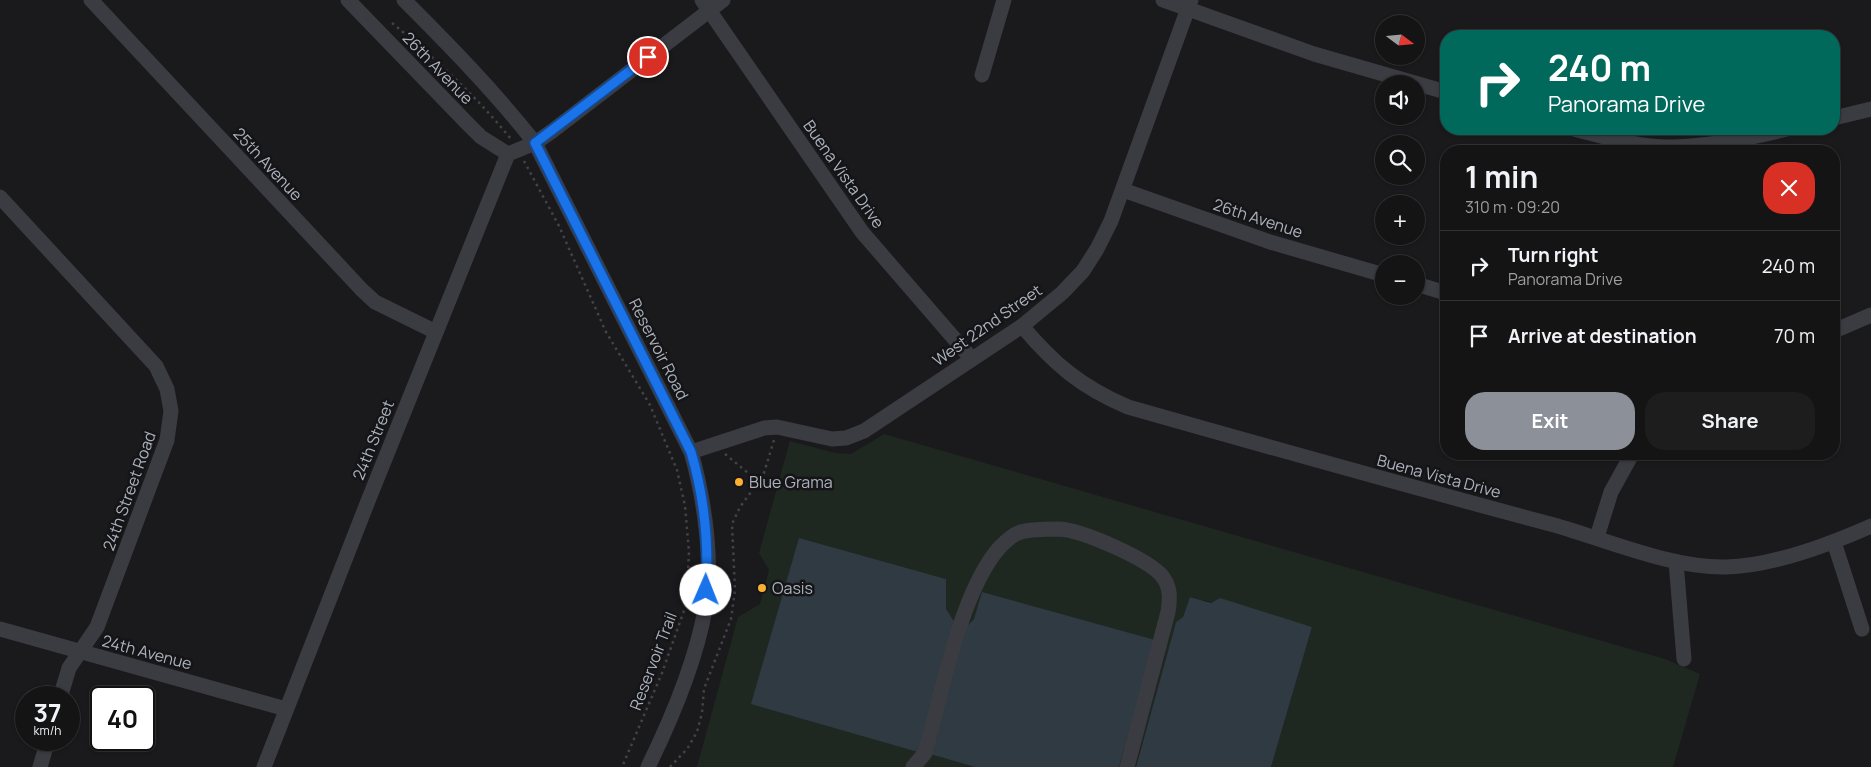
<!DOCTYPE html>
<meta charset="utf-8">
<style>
:root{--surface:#141415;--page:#1d1d1e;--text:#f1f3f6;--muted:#9d9ea0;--line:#333334;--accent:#8c9099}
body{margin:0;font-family:Manrope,sans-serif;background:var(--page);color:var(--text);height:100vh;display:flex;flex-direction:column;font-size:19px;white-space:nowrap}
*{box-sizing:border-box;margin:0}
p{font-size:16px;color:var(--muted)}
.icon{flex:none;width:28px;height:28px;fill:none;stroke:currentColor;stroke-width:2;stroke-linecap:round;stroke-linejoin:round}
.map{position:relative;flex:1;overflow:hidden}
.drawer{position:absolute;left:1440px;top:145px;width:400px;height:315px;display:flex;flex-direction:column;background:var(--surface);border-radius:20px;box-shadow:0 1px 4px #0004,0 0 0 1px var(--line)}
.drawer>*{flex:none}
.banner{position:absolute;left:1440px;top:30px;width:400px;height:105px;border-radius:20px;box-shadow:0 1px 4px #0004,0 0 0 1px var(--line);background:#00695c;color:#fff;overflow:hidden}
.needle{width:32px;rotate:106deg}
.controls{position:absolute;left:1375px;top:15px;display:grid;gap:10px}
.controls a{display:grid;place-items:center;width:50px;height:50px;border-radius:50%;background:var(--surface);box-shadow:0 1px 4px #0004,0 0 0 1px var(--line);font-size:25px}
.speed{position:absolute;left:15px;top:686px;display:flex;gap:10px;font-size:25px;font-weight:700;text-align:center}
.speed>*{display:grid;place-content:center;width:65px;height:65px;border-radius:50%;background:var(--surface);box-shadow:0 1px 4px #0004,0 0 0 1px var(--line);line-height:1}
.speed small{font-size:12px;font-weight:400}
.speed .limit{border:2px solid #111;border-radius:8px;background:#fff;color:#111}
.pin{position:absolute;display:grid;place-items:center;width:42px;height:42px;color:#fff;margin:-21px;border:2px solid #fff;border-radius:50%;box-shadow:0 1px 5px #0007}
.me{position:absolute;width:55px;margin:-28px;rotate:1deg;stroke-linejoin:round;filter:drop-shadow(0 0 4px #0008)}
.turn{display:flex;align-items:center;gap:18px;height:105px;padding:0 25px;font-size:22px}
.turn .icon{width:65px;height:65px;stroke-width:2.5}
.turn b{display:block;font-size:35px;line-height:42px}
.round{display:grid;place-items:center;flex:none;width:52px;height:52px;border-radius:20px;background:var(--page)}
.overview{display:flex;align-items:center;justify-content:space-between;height:85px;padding:0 25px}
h1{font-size:30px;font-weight:700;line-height:38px}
.action{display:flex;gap:10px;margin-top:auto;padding:10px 25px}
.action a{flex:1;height:58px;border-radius:20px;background:var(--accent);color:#fff;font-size:20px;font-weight:700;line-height:58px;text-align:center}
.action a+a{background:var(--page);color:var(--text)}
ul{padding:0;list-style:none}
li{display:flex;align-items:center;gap:15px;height:70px;padding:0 25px;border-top:1px solid var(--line)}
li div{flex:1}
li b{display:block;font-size:19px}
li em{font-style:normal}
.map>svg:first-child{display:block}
</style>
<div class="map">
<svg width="1871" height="767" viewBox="0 0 1871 767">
<rect width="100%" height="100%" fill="#1a1a1c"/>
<path fill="#1f2820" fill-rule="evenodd" d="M 884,434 L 1665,659 L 1700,674 L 1673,767 L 1271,767 L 1312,627 L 1190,597 L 1183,617 L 1176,622 L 1136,767 L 1119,767 L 1155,640 L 974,619 L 965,628 L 931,754 L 975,767 L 697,767 L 738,617 L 760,604 L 769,570 L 759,553 L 790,441 L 835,453 L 851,454 ZM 798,538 L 946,579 L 946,609 Z"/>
<g fill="#2f3a42">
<polygon points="799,538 946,579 946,609 955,623 918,752 751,704"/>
<polygon points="982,592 1155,640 1119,767 975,767 930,754 965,628 974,619"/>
<polygon points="1190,597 1211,603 1220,598 1312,627 1271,767 1136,767 1176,622 1183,617"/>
</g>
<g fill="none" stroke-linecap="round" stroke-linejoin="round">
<g stroke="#414349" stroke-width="2.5" stroke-dasharray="2.5 4" stroke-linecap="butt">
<path d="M 392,23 C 435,58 476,96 511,139"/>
<polyline points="524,161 559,226 606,332 650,405 677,470 685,506 689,552 686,605 662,673 622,767"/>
<polyline points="725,454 759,482"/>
<polyline points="670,767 687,749 697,732 702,713 704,689 731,619 735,590 732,524 740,507 763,476 774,440"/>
</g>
<g stroke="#3b3c42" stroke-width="15">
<polyline points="91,0 362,290 375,302 436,332"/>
<polyline points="348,0 466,122 481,137 508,154"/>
<path d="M 404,0 C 450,46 495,92 535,143 L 691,452 C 704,497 714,564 705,610 C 695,664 672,718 648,767"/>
<polyline points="702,0 862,232 971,358"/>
<polyline points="1163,0 1314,54 1446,92"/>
<polyline points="982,75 1004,0"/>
<polyline points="1834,118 1871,109"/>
<path d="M 1574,129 C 1605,137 1640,148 1673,147 C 1711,146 1750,138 1787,129"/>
<polyline points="1123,190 1270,242 1384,275"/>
<polyline points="0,197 156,366 167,389 171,411 167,440 97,627 69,668 60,698"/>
<polyline points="1416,284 1446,293"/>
<path d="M 1022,326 C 1054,364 1081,387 1128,407 C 1269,447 1411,487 1554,525 C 1607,540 1671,568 1726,567 C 1773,566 1828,545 1871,526"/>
<polyline points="1834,331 1871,315"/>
<polyline points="691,452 764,428 777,427 832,439 846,438 864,431 1022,326 1062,293 1083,271 1097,249 1111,221 1191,0"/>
<polyline points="1597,537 1611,492 1632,454"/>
<polyline points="1834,542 1862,629"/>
<polyline points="1676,562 1684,659"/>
<polyline points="0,629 286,709"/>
<polyline points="40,767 48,740"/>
<polyline points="264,767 368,501 508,154 535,143 551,132 723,0"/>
<path d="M 913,767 L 925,753 C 941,696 961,590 1000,547 C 1005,542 1015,533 1021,532 C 1032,529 1048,529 1059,529 C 1082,530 1148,559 1162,576 C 1171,587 1170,599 1168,612 L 1127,767"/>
</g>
</g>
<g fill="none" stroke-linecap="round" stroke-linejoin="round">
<g stroke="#114b97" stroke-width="12">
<path id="route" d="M 648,57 L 535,143 L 691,452 C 704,496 709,543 706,590"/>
</g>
<use href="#route" stroke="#1a73e8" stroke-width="9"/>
</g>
<g fill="#fcaf32" stroke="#151518" stroke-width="2">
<circle cx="739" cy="482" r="5"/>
<circle cx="762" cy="588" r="5"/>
</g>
<g text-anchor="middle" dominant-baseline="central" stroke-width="5" stroke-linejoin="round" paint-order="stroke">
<g font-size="16" fill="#acb2bd" stroke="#151518">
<text transform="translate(438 68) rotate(46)">26th Avenue</text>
<text transform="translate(268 164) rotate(47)">25th Avenue</text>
<text transform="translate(844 174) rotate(55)">Buena Vista Drive</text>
<text transform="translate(1258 218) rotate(18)">26th Avenue</text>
<text transform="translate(987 325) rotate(-35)">West 22nd Street</text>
<text transform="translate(659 349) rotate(63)">Reservoir Road</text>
<text transform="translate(373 440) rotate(-68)">24th Street</text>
<text transform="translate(1439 476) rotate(15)">Buena Vista Drive</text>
<text transform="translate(129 491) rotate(-70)">24th Street Road</text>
<text transform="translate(147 652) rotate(15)">24th Avenue</text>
<text transform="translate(653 661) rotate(-69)">Reservoir Trail</text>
</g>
<g font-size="16" fill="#acb2bd" stroke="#151518" text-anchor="start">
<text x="749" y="482">Blue Grama</text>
<text x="772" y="588">Oasis</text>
</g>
</g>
</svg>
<div class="controls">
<a><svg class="needle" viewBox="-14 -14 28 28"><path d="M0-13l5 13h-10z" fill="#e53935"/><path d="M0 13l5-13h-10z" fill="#9d9ea0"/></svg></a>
<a><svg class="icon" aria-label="sound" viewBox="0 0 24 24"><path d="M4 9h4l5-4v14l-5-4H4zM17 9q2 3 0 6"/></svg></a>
<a><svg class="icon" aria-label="search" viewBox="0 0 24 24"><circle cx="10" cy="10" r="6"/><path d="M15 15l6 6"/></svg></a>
<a>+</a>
<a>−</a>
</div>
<div class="speed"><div>37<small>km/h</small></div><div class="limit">40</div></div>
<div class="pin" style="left:648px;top:57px;background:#d93025"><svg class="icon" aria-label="arrive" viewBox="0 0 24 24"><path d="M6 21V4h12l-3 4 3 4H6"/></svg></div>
<svg class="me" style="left:706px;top:590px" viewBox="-20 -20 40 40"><circle r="19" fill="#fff"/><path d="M0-13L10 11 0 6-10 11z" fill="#1a73e8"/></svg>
<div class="banner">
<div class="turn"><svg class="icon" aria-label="right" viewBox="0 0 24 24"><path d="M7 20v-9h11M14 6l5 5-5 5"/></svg><div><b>240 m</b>Panorama Drive</div></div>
</div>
<section class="drawer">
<div class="overview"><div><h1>1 min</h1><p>310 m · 09:20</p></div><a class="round" style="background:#d93025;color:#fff"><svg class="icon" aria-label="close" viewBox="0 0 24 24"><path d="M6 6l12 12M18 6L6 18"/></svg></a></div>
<ul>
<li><svg class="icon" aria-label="right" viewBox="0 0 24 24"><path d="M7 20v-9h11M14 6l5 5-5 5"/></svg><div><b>Turn right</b><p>Panorama Drive</p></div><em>240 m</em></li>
<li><svg class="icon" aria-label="arrive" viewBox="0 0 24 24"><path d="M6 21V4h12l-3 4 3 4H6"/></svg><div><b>Arrive at destination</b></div><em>70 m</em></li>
</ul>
<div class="action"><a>Exit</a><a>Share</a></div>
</section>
</div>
